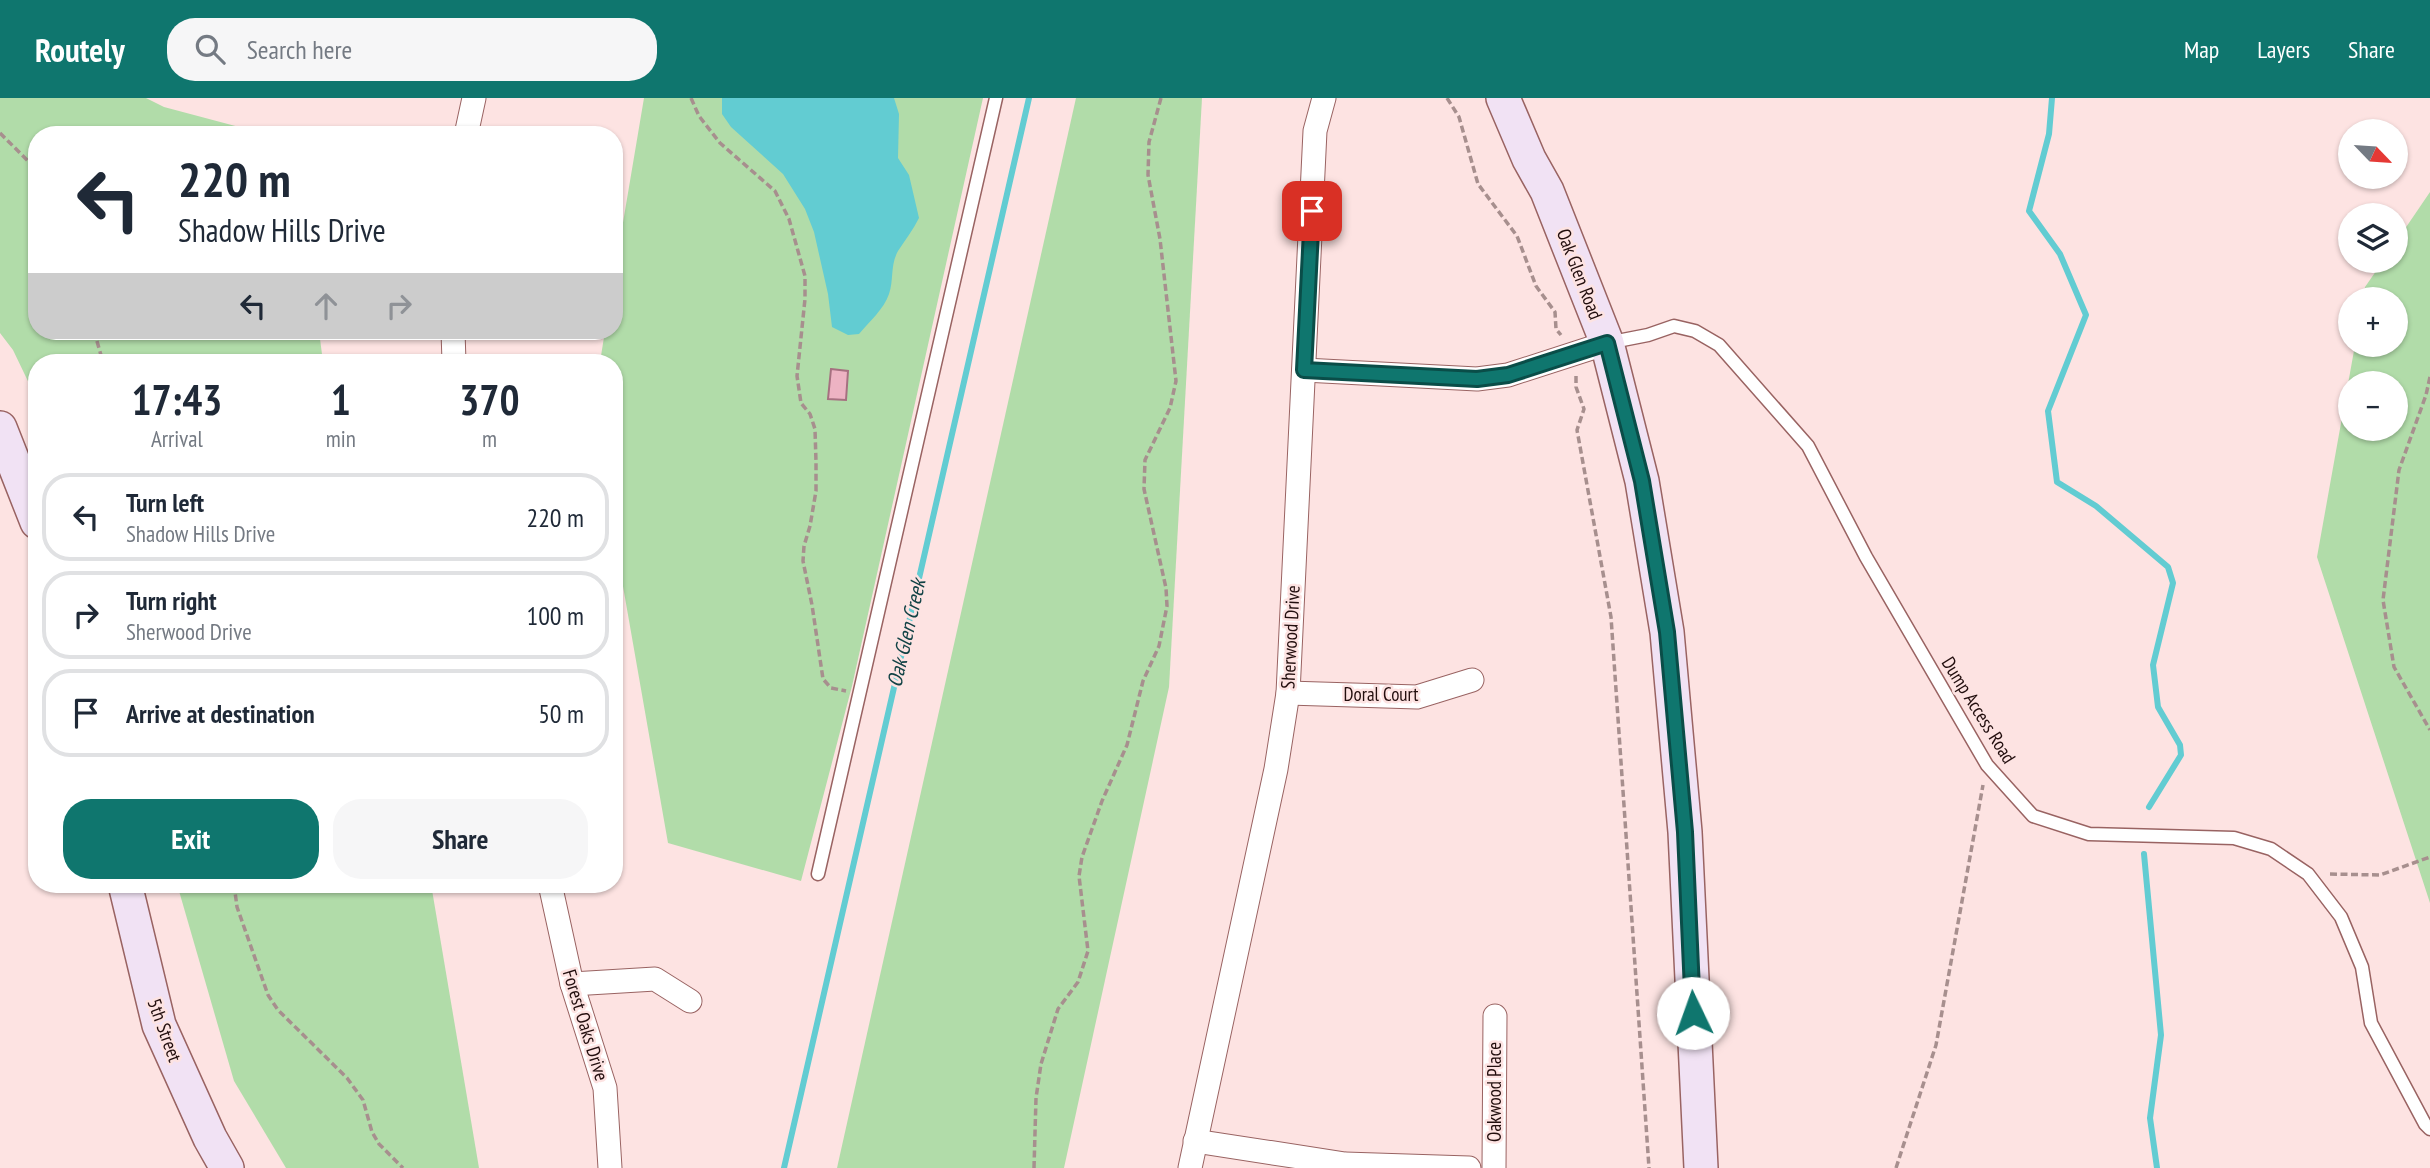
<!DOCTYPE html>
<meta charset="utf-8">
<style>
:root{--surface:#fff;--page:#f6f6f7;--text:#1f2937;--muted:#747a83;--line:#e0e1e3;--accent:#0f766e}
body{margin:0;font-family:"PT Sans Narrow",sans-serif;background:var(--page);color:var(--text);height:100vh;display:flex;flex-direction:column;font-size:26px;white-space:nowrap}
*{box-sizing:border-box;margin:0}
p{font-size:23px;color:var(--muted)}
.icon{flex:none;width:38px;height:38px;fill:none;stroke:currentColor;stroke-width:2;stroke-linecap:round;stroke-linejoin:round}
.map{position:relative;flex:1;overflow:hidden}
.sheet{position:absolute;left:28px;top:256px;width:595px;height:539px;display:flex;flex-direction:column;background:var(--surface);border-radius:28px;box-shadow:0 2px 5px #0004}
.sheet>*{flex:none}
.banner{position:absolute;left:28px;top:28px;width:595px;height:214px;border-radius:28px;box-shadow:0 2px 5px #0004;background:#fff;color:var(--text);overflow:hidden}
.needle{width:46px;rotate:115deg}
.tools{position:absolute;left:2338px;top:21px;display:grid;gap:14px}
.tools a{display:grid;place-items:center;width:70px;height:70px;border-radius:50%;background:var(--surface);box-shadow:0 2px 5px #0004;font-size:35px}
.pin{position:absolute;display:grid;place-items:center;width:60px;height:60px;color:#fff;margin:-30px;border-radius:14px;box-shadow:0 4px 10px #0006}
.me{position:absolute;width:77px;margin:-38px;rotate:357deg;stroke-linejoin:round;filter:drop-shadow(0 0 5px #0008)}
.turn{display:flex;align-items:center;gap:24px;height:147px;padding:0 35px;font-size:32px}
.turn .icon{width:91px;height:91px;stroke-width:2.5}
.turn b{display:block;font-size:49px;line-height:60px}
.lanes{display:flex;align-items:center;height:66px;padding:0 35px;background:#0003;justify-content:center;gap:35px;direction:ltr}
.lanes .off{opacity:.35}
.eta{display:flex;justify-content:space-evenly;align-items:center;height:119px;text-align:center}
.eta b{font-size:42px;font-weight:800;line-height:49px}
.primary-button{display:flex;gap:14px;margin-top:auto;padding:14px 35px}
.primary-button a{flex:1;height:80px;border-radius:28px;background:var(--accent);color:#fff;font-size:28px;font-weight:800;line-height:80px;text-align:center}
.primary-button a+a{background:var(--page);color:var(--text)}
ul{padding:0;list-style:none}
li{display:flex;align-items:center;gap:21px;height:88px;margin:0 14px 10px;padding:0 21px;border:4px solid var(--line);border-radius:28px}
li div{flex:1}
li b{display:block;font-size:26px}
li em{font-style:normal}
header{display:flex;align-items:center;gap:42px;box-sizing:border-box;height:98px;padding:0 35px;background:var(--accent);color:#fff}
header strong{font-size:33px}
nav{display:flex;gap:38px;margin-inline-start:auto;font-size:24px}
.search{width:490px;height:63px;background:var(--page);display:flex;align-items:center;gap:18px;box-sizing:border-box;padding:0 24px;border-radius:28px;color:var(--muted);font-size:26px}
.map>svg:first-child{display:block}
</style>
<header>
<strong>Routely</strong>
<div class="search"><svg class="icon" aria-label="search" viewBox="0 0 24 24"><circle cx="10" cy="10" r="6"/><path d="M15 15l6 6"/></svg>Search here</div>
<nav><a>Map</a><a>Layers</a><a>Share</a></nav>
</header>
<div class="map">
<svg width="2430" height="1070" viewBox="0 0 2430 1070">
<rect width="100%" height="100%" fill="#fde3e2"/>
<g fill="#b1dca9" fill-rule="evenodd">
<polygon points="0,0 146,0 164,9 269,37 37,37 37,233 319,233 323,264 37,264 37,302 13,252 0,235"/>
<polygon points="644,0 983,0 852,588 801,783 668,745 614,437 614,264 600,264 605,233 614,233 614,178"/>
<polygon points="1076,0 1202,0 1169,589 1064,1070 837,1070"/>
<path d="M 2430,94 L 2430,805 L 2317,459 L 2355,247 L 2396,247 L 2396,201 L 2363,201 L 2365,189 L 2383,163 L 2396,163 L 2396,144 ZM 2350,285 L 2396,285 L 2396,331 L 2350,331 Z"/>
<polygon points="177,786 431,786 479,1070 286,1070 234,983"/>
</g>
<path fill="#62ccd2" d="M 722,0 L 894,0 L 899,16 L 898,60 L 909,77 L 919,120 C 913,132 905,142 898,153 C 890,167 894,182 889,196 C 884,211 869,224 859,236 L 848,237 L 832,229 L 828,196 L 814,134 L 805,111 L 783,76 L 731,29 L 722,16 Z"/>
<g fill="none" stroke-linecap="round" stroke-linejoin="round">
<g stroke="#62ccd2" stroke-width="6">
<polyline points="2052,0 2049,36 2029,113 2060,156 2086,217 2048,313 2057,384 2096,408 2168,469 2173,485 2153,567 2158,609 2180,647 2181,657 2149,709"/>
<polyline points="2144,756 2161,937 2150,1020 2157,1070"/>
<polyline points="784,1070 1029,0"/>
</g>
</g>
<polygon fill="#edb3c3" stroke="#a67080" stroke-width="2" points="831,271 848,273 846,302 828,301"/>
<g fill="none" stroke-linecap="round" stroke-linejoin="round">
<g stroke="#996362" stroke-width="15">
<g id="lane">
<polyline points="1607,245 1648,237 1674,228 1695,233 1719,247 1808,348 1866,459 1987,667 2033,718 2089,736 2234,740 2271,751 2308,776 2341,819 2362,869 2371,925 2425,1026 2430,1031"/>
<polyline points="818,776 996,0"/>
</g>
</g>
<g stroke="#996362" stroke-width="25">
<g id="street">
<polyline points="466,37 474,0"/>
<polyline points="453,233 454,264"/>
<polyline points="1304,272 1477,281 1508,277 1607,245"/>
<polyline points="1288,595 1417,599 1472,582"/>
<polyline points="550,786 572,886 605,990 610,1070"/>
<polyline points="572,886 655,881 690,903"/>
<polyline points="1195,1043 1345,1066 1469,1070"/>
<polyline points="1190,1070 1276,671 1288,595 1315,33 1324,0"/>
<polyline points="1494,1070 1495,918"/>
</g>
</g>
<g stroke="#996362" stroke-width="36">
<g id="secondary">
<polyline points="1503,0 1529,61 1547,93 1607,245 1642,383 1667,534 1685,734 1701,1070"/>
<polyline points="0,330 37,424"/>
<polyline points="125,786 159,927 210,1040 227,1070"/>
</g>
</g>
<g stroke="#a78f8e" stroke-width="3.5" stroke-dasharray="7 3.5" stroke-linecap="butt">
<polyline points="691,0 699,18 720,45 775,93 789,121 805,178 805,201 797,278 801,305 810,316 815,331 816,364 816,393 810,428 804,448 803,463 812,507 823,581 831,590 846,593"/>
<polyline points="1447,0 1459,19 1478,86 1517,138 1536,188 1555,214 1556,231 1561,237"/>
<polyline points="0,35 37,72"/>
<polyline points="94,233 103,264"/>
<polyline points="1576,278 1576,289 1584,311 1577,332 1611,519 1649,1070"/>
<polyline points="2430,279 2426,297 2399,372 2383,502 2394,569 2430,632"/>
<polyline points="2330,776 2380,777 2430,759"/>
<polyline points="234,786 237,809 268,897 278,912 347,980 363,1002 372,1034 379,1046 403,1070"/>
<polyline points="1034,1070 1036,1000 1041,966 1058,911 1078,884 1088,853 1079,778 1082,759 1102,703 1127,647 1143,583 1159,548 1167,508 1166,490 1144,391 1145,362 1170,310 1176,283 1160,141 1148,77 1149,44 1161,0"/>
<polyline points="1896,1070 1936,947 1983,687"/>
</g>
<use href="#lane" stroke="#fff" stroke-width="12"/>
<use href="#street" stroke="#fff" stroke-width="23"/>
<use href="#secondary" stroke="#f1e2f4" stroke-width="33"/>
</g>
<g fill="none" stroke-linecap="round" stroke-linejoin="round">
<g stroke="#0a4d48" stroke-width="18">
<polyline id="route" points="1312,113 1304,272 1477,281 1508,277 1607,245 1642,383 1667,534 1685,734 1693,915"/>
</g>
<use href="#route" stroke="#0f766e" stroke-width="12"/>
</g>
<g text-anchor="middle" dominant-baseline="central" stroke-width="5" stroke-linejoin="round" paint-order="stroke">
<g font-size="19" fill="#220e0e" stroke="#fde3e2">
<text transform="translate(1580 176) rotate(69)">Oak Glen Road</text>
<text transform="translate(1290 539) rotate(-87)">Sherwood Drive</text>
<text x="1381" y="596">Doral Court</text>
<text transform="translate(1979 612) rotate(58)">Dump Access Road</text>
<text transform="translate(586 927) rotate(73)">Forest Oaks Drive</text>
<text transform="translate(165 932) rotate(70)">5th Street</text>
<text transform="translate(1494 994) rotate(-90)">Oakwood Place</text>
</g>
<g font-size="21" font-style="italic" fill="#114245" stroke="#fde3e2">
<text transform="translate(906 535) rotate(-77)">Oak Glen Creek</text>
</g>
</g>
</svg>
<div class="tools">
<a><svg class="needle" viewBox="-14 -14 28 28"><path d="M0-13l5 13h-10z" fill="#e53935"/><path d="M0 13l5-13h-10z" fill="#747a83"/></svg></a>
<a><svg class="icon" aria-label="layers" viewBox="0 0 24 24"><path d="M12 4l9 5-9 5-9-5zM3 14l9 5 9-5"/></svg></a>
<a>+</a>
<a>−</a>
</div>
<div class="pin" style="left:1312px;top:113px;background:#d93025"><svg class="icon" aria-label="arrive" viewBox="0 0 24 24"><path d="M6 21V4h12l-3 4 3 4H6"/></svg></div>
<svg class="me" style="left:1693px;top:915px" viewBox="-20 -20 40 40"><circle r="19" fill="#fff"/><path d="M0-13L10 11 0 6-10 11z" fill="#0f766e"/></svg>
<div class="banner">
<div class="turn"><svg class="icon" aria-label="left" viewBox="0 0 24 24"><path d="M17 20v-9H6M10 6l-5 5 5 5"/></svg><div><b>220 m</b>Shadow Hills Drive</div></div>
<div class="lanes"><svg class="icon" aria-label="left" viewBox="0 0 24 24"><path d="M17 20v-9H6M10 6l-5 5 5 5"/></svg><svg class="icon off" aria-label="ahead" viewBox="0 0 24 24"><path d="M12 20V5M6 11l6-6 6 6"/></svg><svg class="icon off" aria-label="right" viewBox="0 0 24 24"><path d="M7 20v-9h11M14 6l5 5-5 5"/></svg></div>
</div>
<section class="sheet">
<div class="eta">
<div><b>17:43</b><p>Arrival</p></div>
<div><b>1</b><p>min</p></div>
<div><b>370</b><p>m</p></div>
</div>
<ul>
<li><svg class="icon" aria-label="left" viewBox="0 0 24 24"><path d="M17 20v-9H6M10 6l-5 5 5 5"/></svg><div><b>Turn left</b><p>Shadow Hills Drive</p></div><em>220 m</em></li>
<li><svg class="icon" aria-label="right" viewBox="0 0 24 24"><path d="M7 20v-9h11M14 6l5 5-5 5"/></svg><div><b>Turn right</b><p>Sherwood Drive</p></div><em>100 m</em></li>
<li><svg class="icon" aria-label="arrive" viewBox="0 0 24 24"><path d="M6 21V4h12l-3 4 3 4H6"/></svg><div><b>Arrive at destination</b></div><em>50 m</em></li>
</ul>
<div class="primary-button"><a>Exit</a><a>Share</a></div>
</section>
</div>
